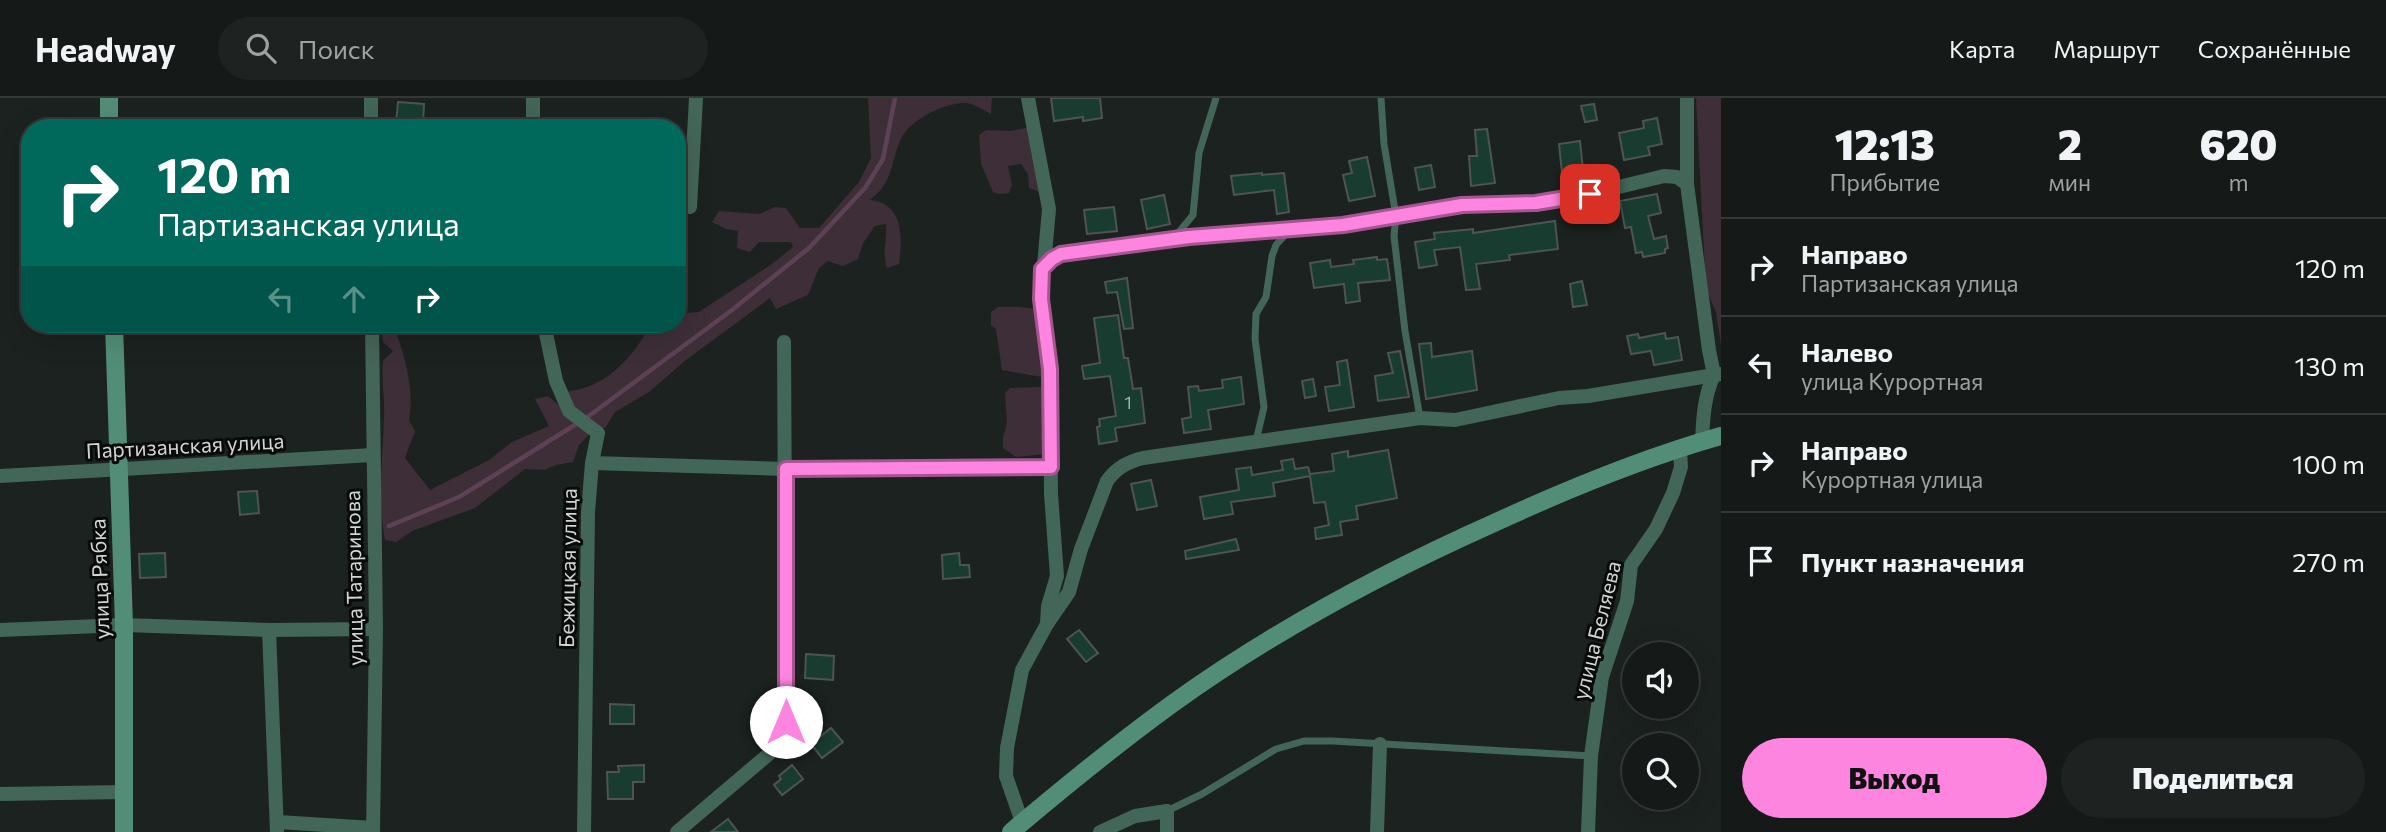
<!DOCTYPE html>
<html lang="ru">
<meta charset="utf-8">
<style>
:root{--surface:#151a18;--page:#1e2321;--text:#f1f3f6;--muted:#9da1a2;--line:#343837;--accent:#fe85df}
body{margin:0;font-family:Commissioner,sans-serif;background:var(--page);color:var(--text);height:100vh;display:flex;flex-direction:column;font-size:26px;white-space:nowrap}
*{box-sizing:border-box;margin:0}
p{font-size:23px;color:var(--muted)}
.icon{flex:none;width:38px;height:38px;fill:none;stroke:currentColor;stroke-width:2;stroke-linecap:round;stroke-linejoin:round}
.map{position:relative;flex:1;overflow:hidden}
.drawer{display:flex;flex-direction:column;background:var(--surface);width:665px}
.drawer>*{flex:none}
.banner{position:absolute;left:21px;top:21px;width:665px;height:214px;border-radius:28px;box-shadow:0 7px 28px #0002,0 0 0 2px var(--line);background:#00695c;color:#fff;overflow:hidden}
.tools{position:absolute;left:1622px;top:544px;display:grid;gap:14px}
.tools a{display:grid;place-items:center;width:77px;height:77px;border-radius:50%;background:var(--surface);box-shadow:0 7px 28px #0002,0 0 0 2px var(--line);font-size:35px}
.pin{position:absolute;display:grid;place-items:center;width:60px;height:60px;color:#fff;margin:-30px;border-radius:14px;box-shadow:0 4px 10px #0006}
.me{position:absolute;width:77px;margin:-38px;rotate:0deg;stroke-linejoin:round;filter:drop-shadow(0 0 5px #0008)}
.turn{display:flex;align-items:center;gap:24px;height:147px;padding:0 21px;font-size:32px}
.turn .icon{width:91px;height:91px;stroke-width:2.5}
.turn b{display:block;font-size:49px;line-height:60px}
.lanes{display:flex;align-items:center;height:66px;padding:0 21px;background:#0003;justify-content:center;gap:35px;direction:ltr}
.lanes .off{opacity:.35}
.eta{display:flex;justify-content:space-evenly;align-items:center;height:119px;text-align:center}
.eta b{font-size:42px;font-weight:800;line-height:49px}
.action{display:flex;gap:14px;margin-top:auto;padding:14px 21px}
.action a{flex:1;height:80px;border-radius:42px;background:var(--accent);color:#111;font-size:28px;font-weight:800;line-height:80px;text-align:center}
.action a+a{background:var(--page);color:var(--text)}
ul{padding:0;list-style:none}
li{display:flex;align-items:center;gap:21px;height:98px;padding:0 21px;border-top:2px solid var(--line)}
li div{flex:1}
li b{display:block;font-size:26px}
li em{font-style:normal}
header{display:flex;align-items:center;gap:42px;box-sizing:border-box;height:98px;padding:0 35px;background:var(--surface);border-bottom:2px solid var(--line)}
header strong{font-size:33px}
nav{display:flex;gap:38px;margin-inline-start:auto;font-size:24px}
.search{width:490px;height:63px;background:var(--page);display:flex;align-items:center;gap:18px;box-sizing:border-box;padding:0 24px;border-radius:38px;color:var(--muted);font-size:26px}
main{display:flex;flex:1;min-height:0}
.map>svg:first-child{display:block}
</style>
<header>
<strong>Headway</strong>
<div class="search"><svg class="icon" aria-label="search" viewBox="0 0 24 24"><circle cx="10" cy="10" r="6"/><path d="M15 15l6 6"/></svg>Поиск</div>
<nav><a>Карта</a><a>Маршрут</a><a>Сохранённые</a></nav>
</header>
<main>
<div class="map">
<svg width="1721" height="734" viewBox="0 0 1721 734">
<rect width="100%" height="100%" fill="#1c2220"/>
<g fill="#3d2e38">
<path d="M 868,0 L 992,0 L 991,16 C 984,12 974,6 966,5 C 946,4 909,22 901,41 C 890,64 894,86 869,102 C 903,104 903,139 899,166 L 887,170 C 882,155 887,142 886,126 L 875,128 L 863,145 L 858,161 L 843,168 L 828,163 L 819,170 L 808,197 L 776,211 L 770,200 L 686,262 L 649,294 L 615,314 L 606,329 L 589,337 L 579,347 L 573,364 L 556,367 L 544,372 L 525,371 L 475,410 L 412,433 L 396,444 L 385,442 C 377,401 383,359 384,317 C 385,299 381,282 383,263 L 393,253 L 383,244 L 381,226 L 393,226 C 404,255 415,291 409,322 L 415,333 L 405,360 L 430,392 L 489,362 L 512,344 L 549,328 L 535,301 L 548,298 L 560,308 L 568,294 C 573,292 578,292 584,290 C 616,280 635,253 652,226 L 677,226 L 677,216 L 699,214 L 772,166 L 793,149 L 791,144 L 759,144 L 750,154 L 737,150 L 738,133 L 726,131 L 712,124 L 719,113 L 759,116 L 775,109 L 786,110 L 800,130 L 819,130 L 859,84 L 871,60 Z"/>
<polygon points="1696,0 1721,0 1721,247 1716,214 1706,191"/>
<polygon points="1030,29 1042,95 1029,90 1028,76 1021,66 1008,68 1012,87 1009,95 1000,96 993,94 981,66 979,37 986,32 1011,33"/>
<polygon points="998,209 1021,209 1036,211 1054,267 1042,279 1002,272 996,231 991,227 991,214"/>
<polygon points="1046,289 1046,356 1016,359 1003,350 1003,340 1007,325 1005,295 1010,290"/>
</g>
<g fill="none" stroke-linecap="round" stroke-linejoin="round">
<polyline stroke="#5d4255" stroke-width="4.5" points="389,428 459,399 586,320 732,212 809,150 865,90 883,61 895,0"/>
</g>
<g fill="#193c30" stroke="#4d5451" stroke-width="2">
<polygon points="1051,0 1100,0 1102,20 1083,23 1083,19 1054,23"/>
<polygon points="398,4 424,6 423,27 396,25"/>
<polygon points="1594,6 1597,22 1585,24 1581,8"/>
<polygon points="1657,20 1662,46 1648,49 1650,57 1624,62 1619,35 1644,30 1643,23"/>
<polygon points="1487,31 1495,85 1471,88 1469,58 1477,58 1475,32"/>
<polygon points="1580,43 1583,72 1562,75 1559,46"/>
<polygon points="1367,59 1375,98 1349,103 1343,77 1352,75 1349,63"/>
<polygon points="1431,67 1435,89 1419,92 1415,70"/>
<polygon points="1262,75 1262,77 1284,75 1289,114 1277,116 1274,92 1234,97 1231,78"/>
<polygon points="1657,96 1661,115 1648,118 1654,141 1666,138 1668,150 1665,151 1665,155 1643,159 1642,154 1636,155 1631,129 1625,130 1620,103"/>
<polygon points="1164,97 1170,126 1147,131 1141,102"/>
<polygon points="1114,109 1117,133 1087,136 1084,112"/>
<polygon points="1555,123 1558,151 1509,157 1510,162 1476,166 1480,191 1466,192 1460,149 1434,152 1437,167 1419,170 1415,144 1435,141 1434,135 1473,131 1473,135"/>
<polygon points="1377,159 1377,162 1387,161 1390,182 1358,185 1360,203 1346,205 1344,186 1314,190 1310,165 1330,162 1331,169 1354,166 1353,162"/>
<polygon points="1127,180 1133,230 1124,231 1117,194 1107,195 1105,184"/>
<polygon points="1582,183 1587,207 1573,209 1570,186"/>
<polygon points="1118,217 1124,260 1128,260 1133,291 1141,290 1145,325 1115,330 1117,343 1099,346 1097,329 1100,328 1099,321 1116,318 1110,278 1084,281 1082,268 1100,265 1094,220"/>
<polygon points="1665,235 1666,241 1678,239 1682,262 1654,267 1651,253 1631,256 1627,238 1638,236 1639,240"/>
<polygon points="1431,245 1432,259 1472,253 1477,292 1426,301 1419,246"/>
<polygon points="1400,253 1409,299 1378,303 1375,278 1393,275 1388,255"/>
<polygon points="1347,262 1354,309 1329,313 1325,289 1340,287 1337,264"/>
<polygon points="1241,279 1244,306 1208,312 1211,331 1184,335 1182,321 1191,319 1188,289 1198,288 1199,293 1223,290 1222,282"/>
<polygon points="1313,281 1316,298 1305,300 1302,283"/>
<polygon points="1388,352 1397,400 1356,408 1358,421 1340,424 1342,437 1316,441 1315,430 1329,427 1325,404 1314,405 1310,378 1273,385 1275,398 1231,404 1233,416 1204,421 1200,399 1239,392 1236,371 1251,369 1252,377 1283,372 1281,363 1293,361 1295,371 1308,369 1310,376 1334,373 1332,356 1348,353 1348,359"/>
<polygon points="1151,382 1157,408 1137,412 1131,386"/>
<polygon points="257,393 259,415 240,417 238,394"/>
<polygon points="1236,441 1239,452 1186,461 1185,453"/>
<polygon points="165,455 166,479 140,480 139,456"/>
<polygon points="959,455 960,467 969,467 970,479 943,481 942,457"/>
<polygon points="1079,532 1098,555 1086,564 1067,541"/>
<polygon points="806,556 834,558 833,582 805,580"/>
<polygon points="610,606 634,607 634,626 610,626"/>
<polygon points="831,630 843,644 822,660 811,646"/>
<polygon points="644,667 644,684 633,684 633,701 608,701 607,674 619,674 618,668"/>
<polygon points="792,667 803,681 782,697 774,687 781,681 779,678"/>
<polygon points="728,721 738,734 711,734"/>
</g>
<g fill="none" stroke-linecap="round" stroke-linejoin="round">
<g stroke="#426658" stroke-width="7">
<polyline points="1381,0 1384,46 1396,118 1394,138 1405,233 1420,320"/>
<polyline points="1174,140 1193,117 1199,55 1216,0"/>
<polyline points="1256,343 1264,309 1255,241 1256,216 1266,199 1272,158 1276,147 1288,134"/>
<polyline points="1167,713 1202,696 1276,651 1304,643 1333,643 1591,658"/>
</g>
<g stroke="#426658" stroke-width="14">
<polyline points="371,0 371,30"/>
<polyline points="533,0 533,30"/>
<polyline points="1687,0 1687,86 1709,252 1714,277 1720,276"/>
<polyline points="690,109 696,0"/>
<path d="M 1042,171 C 1056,156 1068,153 1088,153 L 1189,139 L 1343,127 L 1462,107 L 1536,105 L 1590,96 L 1664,78 L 1677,79 L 1687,86"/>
<polyline points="372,226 376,531 373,734"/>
<polyline points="544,226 556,283 569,313 598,335 592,365 588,414 584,734"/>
<path d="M 1702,343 C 1703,321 1704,298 1714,277"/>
<polyline points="592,365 786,371 1051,369"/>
<polyline points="0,378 373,357"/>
<path d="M 1047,526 L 1069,494 L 1081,451 L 1107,383 C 1117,369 1128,364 1143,360 L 1420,320 L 1455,322 L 1559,300 L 1588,298 L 1714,277"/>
<polyline points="0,532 124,527 269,532 376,531"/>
<polyline points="269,532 277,734"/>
<polyline points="0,696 124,694"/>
<polyline points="278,724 373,730"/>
<polyline points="1022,724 1006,678 1007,650 1022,572 1047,526 1048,508 1057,478 1051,396 1050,271 1041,201 1049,111 1028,0"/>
<polyline points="677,734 776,650 786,624 784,244"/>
<polyline points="1100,734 1135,718 1167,713 1167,734"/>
<polyline points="1377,734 1380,646"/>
<polyline points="1588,734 1591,658 1602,579 1627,503 1631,467 1656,431 1673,395 1681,369 1680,352"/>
</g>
<g stroke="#528e77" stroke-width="18">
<polyline points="109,0 109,30"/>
<polyline points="114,226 124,527 124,734"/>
<path d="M 1011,734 C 1063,690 1117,646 1172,606 C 1272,534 1382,475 1494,425 C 1568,391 1643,360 1721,338"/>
</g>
</g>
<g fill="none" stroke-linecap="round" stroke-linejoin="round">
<g stroke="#a55691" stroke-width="18">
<polyline id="route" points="786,624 786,371 1051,369 1050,271 1041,201 1042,171 1052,161 1061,156 1189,139 1343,127 1462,107 1536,105 1590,96"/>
</g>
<use href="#route" stroke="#fe85df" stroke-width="12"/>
</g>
<g text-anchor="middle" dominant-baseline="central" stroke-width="6" stroke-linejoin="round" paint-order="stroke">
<g font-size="18" fill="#a3afaa">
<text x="1128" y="304">1</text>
</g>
<g font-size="21" fill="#d1d5d3" stroke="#090b0a">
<text transform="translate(185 347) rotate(-3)">Партизанская улица</text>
<text transform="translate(567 470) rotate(-89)">Бежицкая улица</text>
<text transform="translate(353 480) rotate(-91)">улица Татаринова</text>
<text transform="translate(99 481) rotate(-92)">улица Рябка</text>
<text transform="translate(1596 532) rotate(-76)">улица Беляева</text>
</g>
</g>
</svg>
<div class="tools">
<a><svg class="icon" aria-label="sound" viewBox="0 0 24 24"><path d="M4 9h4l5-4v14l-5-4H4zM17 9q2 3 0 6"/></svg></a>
<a><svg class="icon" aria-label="search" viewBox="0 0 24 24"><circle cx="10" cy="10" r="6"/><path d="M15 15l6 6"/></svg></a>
</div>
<div class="pin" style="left:1590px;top:96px;background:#d93025"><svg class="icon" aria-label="arrive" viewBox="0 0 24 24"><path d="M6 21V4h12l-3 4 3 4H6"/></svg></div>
<svg class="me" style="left:786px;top:624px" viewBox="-20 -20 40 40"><circle r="19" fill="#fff"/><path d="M0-13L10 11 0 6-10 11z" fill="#fe85df"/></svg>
<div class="banner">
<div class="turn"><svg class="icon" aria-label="right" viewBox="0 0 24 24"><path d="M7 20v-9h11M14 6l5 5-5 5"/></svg><div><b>120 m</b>Партизанская улица</div></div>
<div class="lanes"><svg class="icon off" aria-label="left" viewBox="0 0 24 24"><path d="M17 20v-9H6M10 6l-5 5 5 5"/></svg><svg class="icon off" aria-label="ahead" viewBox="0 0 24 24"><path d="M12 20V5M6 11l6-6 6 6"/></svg><svg class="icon" aria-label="right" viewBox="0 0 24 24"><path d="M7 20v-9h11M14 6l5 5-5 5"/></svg></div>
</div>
</div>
<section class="drawer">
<div class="eta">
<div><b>12:13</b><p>Прибытие</p></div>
<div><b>2</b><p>мин</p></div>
<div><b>620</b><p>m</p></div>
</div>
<ul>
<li><svg class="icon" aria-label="right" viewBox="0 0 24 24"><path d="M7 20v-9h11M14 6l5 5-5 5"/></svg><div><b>Направо</b><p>Партизанская улица</p></div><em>120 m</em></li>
<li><svg class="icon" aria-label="left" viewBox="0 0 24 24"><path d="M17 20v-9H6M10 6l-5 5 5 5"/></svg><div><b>Налево</b><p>улица Курортная</p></div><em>130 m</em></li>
<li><svg class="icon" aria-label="right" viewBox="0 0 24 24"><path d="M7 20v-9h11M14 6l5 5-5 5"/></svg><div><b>Направо</b><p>Курортная улица</p></div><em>100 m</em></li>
<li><svg class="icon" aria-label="arrive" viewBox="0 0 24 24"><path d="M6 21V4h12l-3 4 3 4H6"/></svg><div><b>Пункт назначения</b></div><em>270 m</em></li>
</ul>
<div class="action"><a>Выход</a><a>Поделиться</a></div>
</section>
</main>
